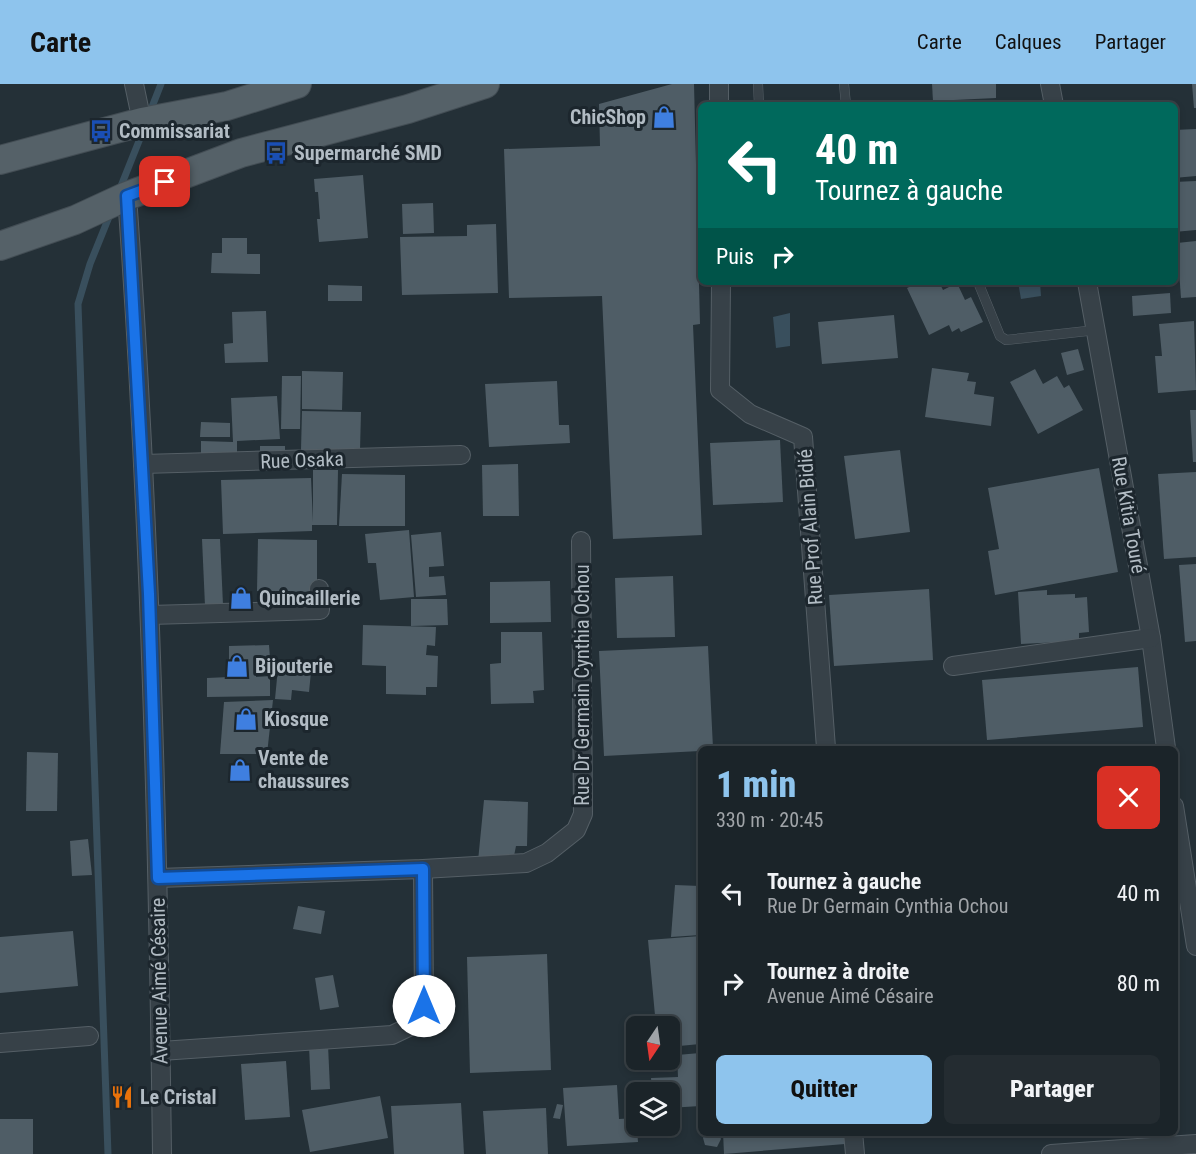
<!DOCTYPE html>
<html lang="fr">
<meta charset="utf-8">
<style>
:root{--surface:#1b2429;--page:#242c31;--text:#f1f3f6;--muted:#a0a4a8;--line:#394146;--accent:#8ec4ed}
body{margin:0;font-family:"Roboto Condensed",sans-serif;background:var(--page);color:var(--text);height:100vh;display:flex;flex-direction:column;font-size:22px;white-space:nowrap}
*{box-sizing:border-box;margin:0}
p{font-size:20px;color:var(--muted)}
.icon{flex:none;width:33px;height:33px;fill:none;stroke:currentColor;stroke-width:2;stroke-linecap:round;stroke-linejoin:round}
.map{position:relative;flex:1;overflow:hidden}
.details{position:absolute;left:698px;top:662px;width:480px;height:390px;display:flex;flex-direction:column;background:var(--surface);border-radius:9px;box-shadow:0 3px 9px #0003,0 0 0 2px var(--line)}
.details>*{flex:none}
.banner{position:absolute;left:698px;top:18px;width:480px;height:183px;border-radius:9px;box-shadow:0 3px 9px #0003,0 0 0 2px var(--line);background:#00695c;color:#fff;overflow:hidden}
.needle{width:39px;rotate:193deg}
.tools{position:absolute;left:626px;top:932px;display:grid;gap:12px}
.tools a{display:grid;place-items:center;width:54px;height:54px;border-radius:9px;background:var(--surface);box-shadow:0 3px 9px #0003,0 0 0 2px var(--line);font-size:30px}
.pin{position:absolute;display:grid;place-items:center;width:51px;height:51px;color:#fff;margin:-26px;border-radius:12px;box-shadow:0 3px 9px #0006}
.me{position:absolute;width:66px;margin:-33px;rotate:0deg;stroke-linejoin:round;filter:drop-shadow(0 0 4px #0008)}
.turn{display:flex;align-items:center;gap:21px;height:126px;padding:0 18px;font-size:27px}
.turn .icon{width:78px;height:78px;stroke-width:2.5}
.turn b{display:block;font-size:42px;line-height:51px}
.then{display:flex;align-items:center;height:57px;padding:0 18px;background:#0003;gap:12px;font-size:22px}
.round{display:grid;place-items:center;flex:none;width:63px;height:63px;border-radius:9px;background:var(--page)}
.headline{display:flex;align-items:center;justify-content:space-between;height:102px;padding:0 18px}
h1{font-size:36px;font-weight:800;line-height:45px;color:var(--accent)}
.primary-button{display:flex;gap:12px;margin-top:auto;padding:12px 18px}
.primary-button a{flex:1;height:69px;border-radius:9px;background:var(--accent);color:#111;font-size:24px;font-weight:800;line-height:69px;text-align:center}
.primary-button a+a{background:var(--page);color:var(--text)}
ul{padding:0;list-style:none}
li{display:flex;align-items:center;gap:18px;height:90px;padding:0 18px}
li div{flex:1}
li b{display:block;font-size:22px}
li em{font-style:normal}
header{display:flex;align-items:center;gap:36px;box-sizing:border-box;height:84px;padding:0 30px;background:var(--accent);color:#111}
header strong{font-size:28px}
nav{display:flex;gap:33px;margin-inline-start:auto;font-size:21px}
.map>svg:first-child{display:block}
</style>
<header>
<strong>Carte</strong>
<nav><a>Carte</a><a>Calques</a><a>Partager</a></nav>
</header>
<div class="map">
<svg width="1196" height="1070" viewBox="0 0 1196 1070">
<rect width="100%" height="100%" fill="#243037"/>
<g fill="#394f5d">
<polygon points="1018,198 1040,198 1041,212 1021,215"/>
<polygon points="790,229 790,262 776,264 773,233"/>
</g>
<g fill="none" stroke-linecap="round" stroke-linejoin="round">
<g stroke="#394f5d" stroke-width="7">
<polyline points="150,28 161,0"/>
<polyline points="119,107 143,47"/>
<polyline points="108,1070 78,220 90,180 111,128"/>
</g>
</g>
<g fill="#4f5d66">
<polygon points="672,0 694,0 700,240 693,241 702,451 613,455 602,212 509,214 504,65 600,62 599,20"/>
<polygon points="932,0 996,0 996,14 933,17"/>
<polygon points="1192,0 1196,0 1196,24 1194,24"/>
<polygon points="1196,45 1196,92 1174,94 1174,46"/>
<polygon points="363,91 368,154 319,158 317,135 320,135 318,108 315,108 314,95"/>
<polygon points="1196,97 1196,146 1174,148 1174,98"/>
<polygon points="433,119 434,149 403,150 402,120"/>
<polygon points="496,140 498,209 402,211 400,153 467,152 467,141"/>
<polygon points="222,154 247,154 247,170 260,170 260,190 211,189 212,169 222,169"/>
<polygon points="1196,157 1196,213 1181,214 1177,159"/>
<polygon points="920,198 939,198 943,206 957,199 965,216 971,213 983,238 961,248 959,244 952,248 949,241 929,251 907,204"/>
<polygon points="328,201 362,202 362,217 328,217"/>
<polygon points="1170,209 1171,229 1133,232 1132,212"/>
<polygon points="266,227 268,278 225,279 224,260 233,259 232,228"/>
<polygon points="894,231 898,274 822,280 818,238"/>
<polygon points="1194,237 1196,306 1158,309 1155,272 1162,272 1159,240"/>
<polygon points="1078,265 1084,286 1067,291 1061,269"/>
<polygon points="932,284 969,289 967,297 976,298 974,310 994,313 991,342 925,333"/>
<polygon points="1035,285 1043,300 1057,292 1064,304 1069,301 1083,326 1038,350 1010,298"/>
<polygon points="302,287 343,288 342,326 302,325"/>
<polygon points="282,292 301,292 300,345 281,345"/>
<polygon points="557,297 559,341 569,341 570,359 489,363 485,300"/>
<polygon points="277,312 280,355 237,357 237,371 201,370 201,357 233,358 231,314"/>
<polygon points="1190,326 1196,326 1196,378 1193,378"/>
<polygon points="302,327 361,328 360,366 301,366"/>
<polygon points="201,338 230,339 230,353 200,353"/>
<polygon points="780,356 783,418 713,421 710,359"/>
<rect x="260" y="362" width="25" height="8"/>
<polygon points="900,366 910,448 855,455 844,372"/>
<polygon points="518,380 519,432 483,432 482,381"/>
<polygon points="1099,384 1118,488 995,511 988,467 999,465 988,404"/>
<polygon points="313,386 338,386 337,441 312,441 312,447 223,450 221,396 311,394 313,438"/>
<polygon points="1196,388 1196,473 1164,475 1158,390"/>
<polygon points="342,390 405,391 405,442 339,442"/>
<polygon points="409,446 414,513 380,516 376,479 368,479 365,450"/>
<polygon points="441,448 444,482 429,483 429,493 444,492 446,511 416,513 411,451"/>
<polygon points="202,455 220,455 223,521 205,522"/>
<polygon points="258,455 317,456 317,508 257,507"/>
<polygon points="1196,480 1196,557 1185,558 1179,481"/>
<polygon points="673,492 675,553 617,554 615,494"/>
<polygon points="550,497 551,538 490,539 490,498"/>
<polygon points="929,505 933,576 834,582 829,511"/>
<polygon points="1047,506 1047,511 1075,510 1075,514 1087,513 1089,548 1079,549 1079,557 1021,560 1018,508"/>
<polygon points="411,515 447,515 448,541 411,542"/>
<polygon points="363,541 436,543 435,562 427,561 426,571 438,572 437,603 426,603 426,611 386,610 386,582 362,581"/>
<polygon points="501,548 542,548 544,606 533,607 534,619 491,620 490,580 501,579"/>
<polygon points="269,561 270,574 256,574 256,593 270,592 270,612 207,613 207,594 229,593 229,562"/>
<polygon points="708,562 713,664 700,664 700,667 604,672 599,567"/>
<polygon points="1138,583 1143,643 987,656 982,596"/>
<polygon points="278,584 311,588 309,608 292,606 291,616 275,615"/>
<polygon points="273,616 267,670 220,670 224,618"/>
<polygon points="27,668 58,669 57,727 26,727"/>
<polygon points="484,716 528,718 527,762 516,762 513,777 478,777"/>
<polygon points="88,755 92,791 72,792 70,757"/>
<polygon points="675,801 700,802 700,851 671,853"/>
<polygon points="298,822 325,827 321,850 293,845"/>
<polygon points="73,847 78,902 0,909 0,853"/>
<polygon points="700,852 700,960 669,963 669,942 656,942 648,856"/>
<polygon points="547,870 551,986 470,989 467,873"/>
<polygon points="333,891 339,923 320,926 315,894"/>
<polygon points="328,961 330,1005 311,1006 309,962"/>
<polygon points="700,969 700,1022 669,1024 669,1008 652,1008 651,994 678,993 677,971"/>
<polygon points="286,977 290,1033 245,1036 241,980"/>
<polygon points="617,1001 619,1035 636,1034 638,1058 567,1062 563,1004"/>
<polygon points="380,1012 388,1054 310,1068 302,1026"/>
<polygon points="461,1019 464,1070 394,1070 391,1022"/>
<polygon points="557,1020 563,1021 560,1035 553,1034"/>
<polygon points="546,1024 548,1070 486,1070 483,1027"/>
<rect x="0" y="1035" width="33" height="35"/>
<polygon points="706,1048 718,1048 721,1055 717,1063 705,1061 703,1054"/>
<polygon points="723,1048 845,1048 845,1060 724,1070"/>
</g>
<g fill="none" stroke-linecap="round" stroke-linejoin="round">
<g stroke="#555f66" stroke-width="10">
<g id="service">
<polyline points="758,0 759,21"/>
<polyline points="844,0 846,21"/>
<polyline points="978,198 1000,252 1006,256 1096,246"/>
</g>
</g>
<g stroke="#555f66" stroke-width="20">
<g id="minor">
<polyline points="134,0 142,38"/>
<polyline points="719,0 719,21"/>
<polyline points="1050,0 1054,21"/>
<path d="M 127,112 C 150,431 158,751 162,1070"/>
<polyline points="721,198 720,306 750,330 803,353 826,664"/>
<polyline points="1087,198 1151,554 1166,664"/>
<polyline points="143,380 461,371"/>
<polyline points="150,531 320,526 319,505"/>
<polyline points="953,582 1151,554"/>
<polyline points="1174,722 1196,862"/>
<polyline points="158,794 423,785 526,779 547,769 576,746 583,730 581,457"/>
<polyline points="0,959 89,952"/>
<polyline points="161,967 392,951 415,940 424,923 423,785"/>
<polyline points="853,1048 855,1070"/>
<polyline points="1051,1070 1196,1060"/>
</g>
</g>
<g stroke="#434d54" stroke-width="30">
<g id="primary">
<polyline points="0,76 142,38 227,22 297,0"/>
<polyline points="0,162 75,136 127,112 241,69 408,25 485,0"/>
</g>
</g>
<use href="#service" stroke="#374148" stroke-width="9"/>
<use href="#minor" stroke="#374148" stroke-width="18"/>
<use href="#primary" stroke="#556168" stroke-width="28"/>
</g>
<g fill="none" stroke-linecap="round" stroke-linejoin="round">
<g stroke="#114b97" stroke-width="15">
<polyline id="route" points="165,98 127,112 149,510 158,794 423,785 424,922"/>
</g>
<use href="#route" stroke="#1a73e8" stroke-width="10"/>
</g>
<defs>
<g id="shop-bare" transform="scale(1.8)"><path d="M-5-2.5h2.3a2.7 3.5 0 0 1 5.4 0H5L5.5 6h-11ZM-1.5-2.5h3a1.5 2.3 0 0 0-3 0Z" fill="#3f7fe0" stroke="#1c262d" stroke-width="2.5" paint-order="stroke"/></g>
<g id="bus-bare" transform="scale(1.8)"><path d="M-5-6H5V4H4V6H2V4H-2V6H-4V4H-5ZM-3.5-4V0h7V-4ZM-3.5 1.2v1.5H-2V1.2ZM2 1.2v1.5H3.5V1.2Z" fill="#1a4fb4" stroke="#1c262d" stroke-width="2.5" paint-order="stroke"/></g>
<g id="restaurant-bare" transform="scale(1.8)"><path d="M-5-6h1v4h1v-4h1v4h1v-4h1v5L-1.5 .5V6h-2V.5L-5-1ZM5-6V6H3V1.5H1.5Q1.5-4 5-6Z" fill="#e8710a" stroke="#1c262d" stroke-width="2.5" paint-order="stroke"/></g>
</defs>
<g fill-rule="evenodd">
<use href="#shop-bare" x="664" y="33"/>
<use href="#bus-bare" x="101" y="47"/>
<use href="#bus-bare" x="276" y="69"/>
<use href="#shop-bare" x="241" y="514"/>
<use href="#shop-bare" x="237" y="582"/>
<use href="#shop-bare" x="246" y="635"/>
<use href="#shop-bare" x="240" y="686"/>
<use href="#restaurant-bare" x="122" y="1013"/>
</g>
<g text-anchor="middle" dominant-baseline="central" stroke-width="6" stroke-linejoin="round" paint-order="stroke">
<g font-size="20" font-weight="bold" fill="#b2bcc4" stroke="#1c262d" text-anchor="start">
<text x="646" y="33" text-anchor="end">ChicShop</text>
<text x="119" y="47">Commissariat</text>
<text x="294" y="69">Supermarché SMD</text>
<text x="259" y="514">Quincaillerie</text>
<text x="255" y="582">Bijouterie</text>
<text x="264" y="635">Kiosque</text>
<text x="258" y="674">Vente de<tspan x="258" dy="23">chaussures</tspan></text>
<text x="140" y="1013">Le Cristal</text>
</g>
<g font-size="20" fill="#b2bcc4" stroke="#1c262d">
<text transform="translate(302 376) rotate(-2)">Rue Osaka</text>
<text transform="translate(1129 431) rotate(80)">Rue Kitia Touré</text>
<text transform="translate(810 443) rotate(-94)">Rue Prof Alain Bidié</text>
<text transform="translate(582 601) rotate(-90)">Rue Dr Germain Cynthia Ochou</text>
<text transform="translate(159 897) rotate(-91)">Avenue Aimé Césaire</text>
</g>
</g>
</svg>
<div class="tools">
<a><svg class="needle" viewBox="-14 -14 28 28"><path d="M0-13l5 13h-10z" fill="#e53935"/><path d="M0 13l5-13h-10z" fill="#a0a4a8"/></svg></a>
<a><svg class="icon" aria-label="layers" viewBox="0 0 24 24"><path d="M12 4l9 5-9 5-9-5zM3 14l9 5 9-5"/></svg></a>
</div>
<div class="pin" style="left:165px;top:98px;background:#d93025"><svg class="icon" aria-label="arrive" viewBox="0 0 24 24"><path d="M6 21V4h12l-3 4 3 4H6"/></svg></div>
<svg class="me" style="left:424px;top:922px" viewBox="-20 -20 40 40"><circle r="19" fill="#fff"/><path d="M0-13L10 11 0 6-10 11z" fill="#1a73e8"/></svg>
<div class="banner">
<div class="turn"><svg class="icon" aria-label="left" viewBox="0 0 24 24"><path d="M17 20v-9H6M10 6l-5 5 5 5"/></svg><div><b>40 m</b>Tournez à gauche</div></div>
<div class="then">Puis<svg class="icon" aria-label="right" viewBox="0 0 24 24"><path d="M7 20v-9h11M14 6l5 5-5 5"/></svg></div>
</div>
<section class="details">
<div class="headline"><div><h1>1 min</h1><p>330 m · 20:45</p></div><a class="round" style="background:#d93025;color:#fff"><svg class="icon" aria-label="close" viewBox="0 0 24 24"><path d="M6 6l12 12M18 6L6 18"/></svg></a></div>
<ul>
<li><svg class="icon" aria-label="left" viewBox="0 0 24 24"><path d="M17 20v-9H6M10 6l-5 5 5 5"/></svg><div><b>Tournez à gauche</b><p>Rue Dr Germain Cynthia Ochou</p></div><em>40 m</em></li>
<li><svg class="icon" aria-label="right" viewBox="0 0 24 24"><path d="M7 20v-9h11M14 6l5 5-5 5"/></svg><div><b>Tournez à droite</b><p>Avenue Aimé Césaire</p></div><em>80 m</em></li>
</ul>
<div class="primary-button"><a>Quitter</a><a>Partager</a></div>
</section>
</div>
